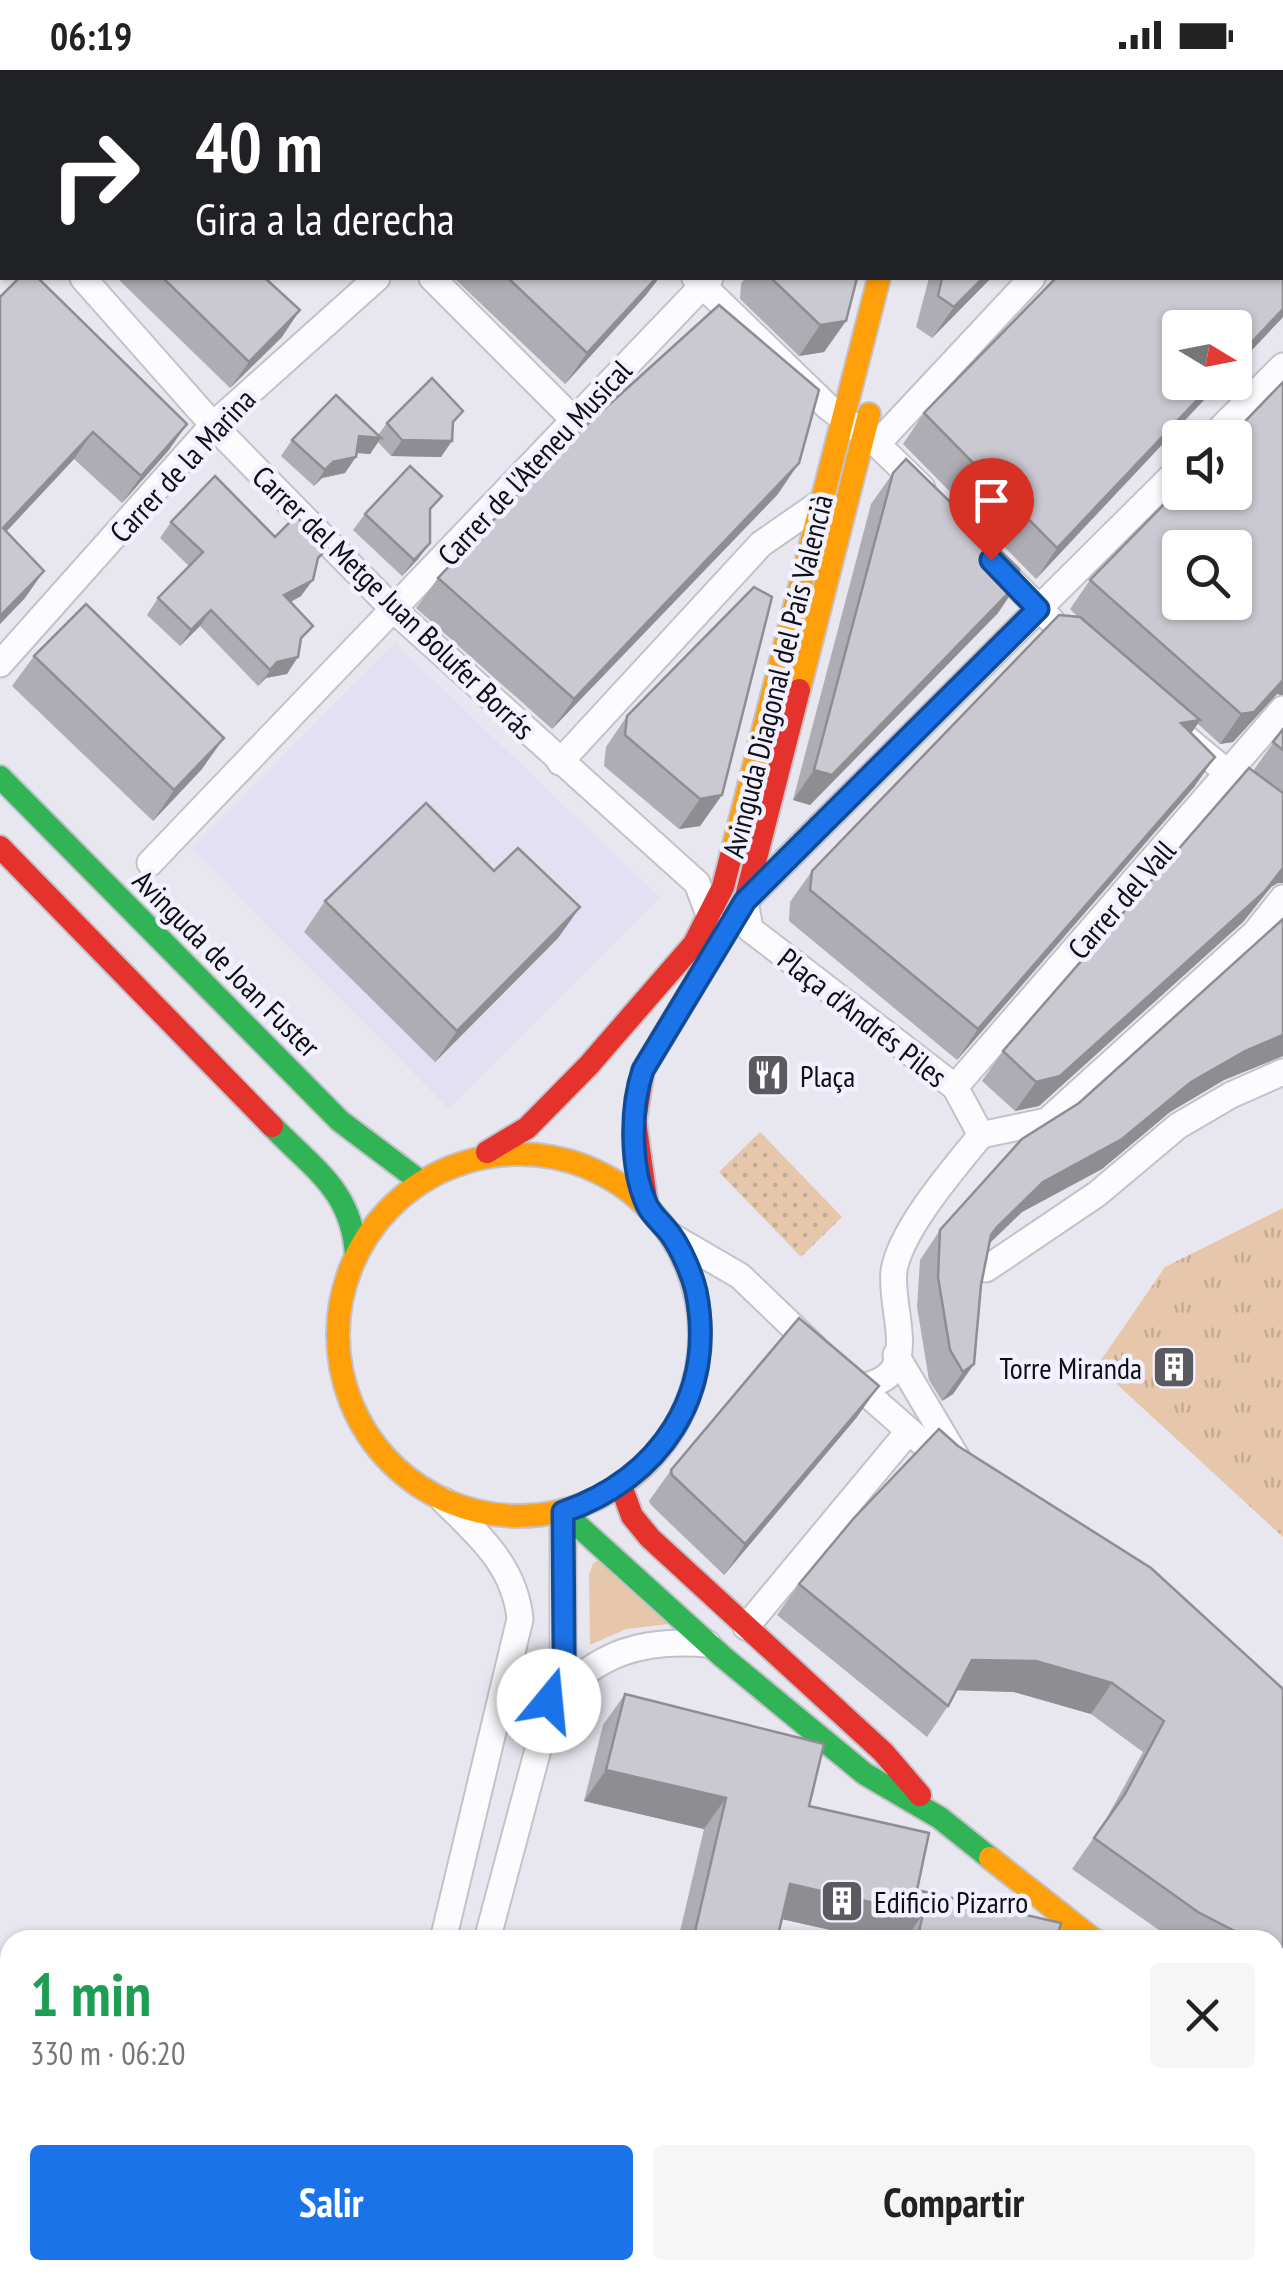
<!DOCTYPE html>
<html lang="es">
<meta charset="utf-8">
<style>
:root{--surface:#fff;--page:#f6f6f6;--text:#222;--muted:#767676;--accent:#1a73e8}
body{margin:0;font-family:"PT Sans Narrow",sans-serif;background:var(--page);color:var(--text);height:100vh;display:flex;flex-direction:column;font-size:38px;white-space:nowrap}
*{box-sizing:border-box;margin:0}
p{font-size:32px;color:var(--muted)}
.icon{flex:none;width:55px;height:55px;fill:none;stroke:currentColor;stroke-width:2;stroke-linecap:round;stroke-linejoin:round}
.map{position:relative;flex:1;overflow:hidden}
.details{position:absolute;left:0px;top:1860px;width:1285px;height:350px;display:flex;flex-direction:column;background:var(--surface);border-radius:30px 30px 0 0;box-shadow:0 2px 8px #0004}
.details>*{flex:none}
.hud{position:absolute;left:0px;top:0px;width:1285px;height:210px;box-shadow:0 2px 8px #0004;background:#202124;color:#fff;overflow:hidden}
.needle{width:65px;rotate:100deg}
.buttons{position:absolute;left:1162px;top:240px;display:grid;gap:20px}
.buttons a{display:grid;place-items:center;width:90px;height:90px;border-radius:10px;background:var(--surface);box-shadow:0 2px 8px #0004;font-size:50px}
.pin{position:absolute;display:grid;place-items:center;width:85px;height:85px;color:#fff;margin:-102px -42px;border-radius:50% 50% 50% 0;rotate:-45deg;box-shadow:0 0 10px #0007}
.pin .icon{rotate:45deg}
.me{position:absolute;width:110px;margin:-55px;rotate:17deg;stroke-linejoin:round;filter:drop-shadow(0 0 8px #0008)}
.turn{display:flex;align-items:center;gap:35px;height:210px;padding:0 30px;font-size:45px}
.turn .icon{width:130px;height:130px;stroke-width:2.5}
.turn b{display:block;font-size:70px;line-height:85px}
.round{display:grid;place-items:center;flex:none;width:105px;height:105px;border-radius:10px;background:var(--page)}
.overview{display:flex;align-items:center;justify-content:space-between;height:170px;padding:0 30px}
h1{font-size:60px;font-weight:600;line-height:75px;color:#1e9e55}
.primary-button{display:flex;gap:20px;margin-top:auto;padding:20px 30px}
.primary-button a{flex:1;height:115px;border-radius:10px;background:var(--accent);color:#fff;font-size:40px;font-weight:600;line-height:115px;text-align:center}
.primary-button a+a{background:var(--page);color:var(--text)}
.status{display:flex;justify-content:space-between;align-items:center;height:70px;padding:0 50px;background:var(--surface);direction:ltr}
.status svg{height:28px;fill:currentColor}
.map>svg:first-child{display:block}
</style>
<div class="status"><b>06:19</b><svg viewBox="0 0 49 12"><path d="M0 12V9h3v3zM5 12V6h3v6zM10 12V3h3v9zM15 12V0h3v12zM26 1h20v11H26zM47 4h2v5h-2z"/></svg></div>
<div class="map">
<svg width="1283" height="2210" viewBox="0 0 1283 2210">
<defs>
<pattern id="grass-tufts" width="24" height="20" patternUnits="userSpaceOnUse" patternTransform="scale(2.5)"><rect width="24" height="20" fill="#e6c7ab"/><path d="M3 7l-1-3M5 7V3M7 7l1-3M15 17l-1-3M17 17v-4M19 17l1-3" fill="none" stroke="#c4aa92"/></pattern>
<pattern id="park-dots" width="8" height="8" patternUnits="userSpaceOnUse" patternTransform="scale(2.5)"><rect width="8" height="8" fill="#e6c7ab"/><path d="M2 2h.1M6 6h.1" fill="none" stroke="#c4aa92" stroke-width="1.8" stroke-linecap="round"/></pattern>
</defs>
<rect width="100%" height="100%" fill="#e8e7f0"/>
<polygon fill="#e2e0f2" points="395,573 660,828 449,1039 191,778"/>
<polygon fill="url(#grass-tufts)" points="1283,1138 1283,1467 1097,1296 1165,1197"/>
<g fill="url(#park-dots)">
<polygon points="760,1062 842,1147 801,1187 719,1102"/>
<polygon points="182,2200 331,2200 328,2210 177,2210"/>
</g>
<polygon fill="#e6c7ab" points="600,1490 669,1554 626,1559 590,1575 589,1505 593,1493"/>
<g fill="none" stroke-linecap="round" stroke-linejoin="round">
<g stroke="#c3c2c9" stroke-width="29">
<g id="street">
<polyline points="472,0 474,2"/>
<polyline points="865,0 868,2"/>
<polyline points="1244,0 1247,2"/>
<polyline points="103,2 105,0"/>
<polyline points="157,2 160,0"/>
<polyline points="583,2 586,0"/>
<polyline points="0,110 2,108"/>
<polyline points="0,165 2,162"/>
<polyline points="83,208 213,355 395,541 697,813 710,847"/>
<polyline points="432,208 573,349"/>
<polyline points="695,208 828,337 877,374 922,418"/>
<polyline points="1211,368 1283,296"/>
<polyline points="877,374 1032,208"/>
<polyline points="995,494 1051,550"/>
<polyline points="0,594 213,355 377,208"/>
<polyline points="1187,669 1283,749"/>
<polyline points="560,692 761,474 820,433"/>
<polyline points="150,793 710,208"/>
<polyline points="955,1017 1283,639"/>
<polyline points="981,1065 955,1017 750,859 745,831 1180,398"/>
<polyline points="981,1065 1047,1051 1255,863 1283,828"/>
<polyline points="673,1167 740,1206 814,1277"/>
<polyline points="986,1199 1097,1124 1178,1056 1231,1025 1283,1002"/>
<polyline points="896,1285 957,1388"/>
<polyline points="848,1307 949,1396"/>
<path d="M 860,1317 C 872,1315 885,1311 893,1300 C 909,1274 890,1230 894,1201 C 900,1160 955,1097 981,1065"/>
<polyline points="746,1557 908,1362"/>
<path d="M 549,1631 C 603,1584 636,1568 708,1574"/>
<path d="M 443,1870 L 520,1549 C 515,1497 480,1466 444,1431"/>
<polyline points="487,1870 563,1586 563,1442"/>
<polyline points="390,2200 431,2210"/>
<polyline points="360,2210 362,2200"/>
<polyline points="1279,2210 1283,2199"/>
</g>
</g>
<g stroke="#c3c2c9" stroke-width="26">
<g id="fast">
<polyline points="0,707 340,1051 421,1112"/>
<path d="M 272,1056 C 315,1100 352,1121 356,1185"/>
<polyline points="563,1442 723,1587 865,1704 940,1748 990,1788"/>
</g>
</g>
<g stroke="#c3c2c9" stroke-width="26">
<g id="slow">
<polyline points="799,620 869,344"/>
<polyline points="731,786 879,208"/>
<circle cx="519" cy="1265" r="181"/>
<polyline points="990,1788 1094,1870"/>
</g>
</g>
<g stroke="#c3c2c9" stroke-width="26">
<g id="jam">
<polyline points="932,2 933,0"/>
<polyline points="0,777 272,1056"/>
<polyline points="487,1082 527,1058 589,995 694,874 723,817 731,786"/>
<polyline points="647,1136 635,1051 643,1000 745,831 799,620"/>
<polyline points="621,1416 632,1446 650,1468 883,1682 920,1725"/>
</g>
</g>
<use href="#street" stroke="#fcfbfd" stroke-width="25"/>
<use href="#fast" stroke="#30b455" stroke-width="22"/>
<use href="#slow" stroke="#ff9f0a" stroke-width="22"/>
<use href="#jam" stroke="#e5322d" stroke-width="22"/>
</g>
<g fill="#aeadb4">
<polygon points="488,0 526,0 523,2 490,2"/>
<polygon points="981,0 1193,0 1191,2 980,2"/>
<polygon points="1270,0 1283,0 1283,13 1282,2 1272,2"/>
<polygon points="1282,25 1283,247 1235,298 1180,312 1036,509 903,374 924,343"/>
<polygon points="117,208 265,208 282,267 230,318"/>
<polygon points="454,208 659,208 646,225 565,314"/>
<polygon points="745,208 857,208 846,251 824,282 799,286 740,229 741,214"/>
<polygon points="929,208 991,208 932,268 916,257"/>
<polygon points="0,227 187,354 168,381 122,433 74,389 6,462 25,528 0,554"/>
<polygon points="1283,312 1283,625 1277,624 1233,672 1220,674 1198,654 1191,663 1215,687 1194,717 957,990 789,851 790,832 812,801 1078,547 1070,539 1090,510"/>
<polygon points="387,353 453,356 441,387 391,386 378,372 370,384 357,383 345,403 322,408 314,416 281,386 292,370 378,365"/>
<polygon points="893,403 998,543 810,735 793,730 871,434"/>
<polygon points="778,424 552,659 416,538 438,508"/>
<polygon points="430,443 430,473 418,489 402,506 353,460 365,444"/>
<polygon points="171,452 275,467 316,494 301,526 291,532 300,574 287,604 266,608 258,616 200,556 180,576 147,545 158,528 189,496 160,468"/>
<polygon points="34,586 202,699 153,751 12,616"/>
<polygon points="627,646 722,725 700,756 679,759 604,696 606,677"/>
<polygon points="1283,659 1283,813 1278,813 1271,817 1243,852 1039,1036 1015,1041 982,1011 1003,981 1253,701"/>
<polygon points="494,801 580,837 558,868 435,992 304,862 325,831"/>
<polygon points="1283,849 1283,986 1224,1010 1170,1042 1102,1099 1022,1142 989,1174 981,1215 974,1294 953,1324 942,1331 929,1310 917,1237 920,1190 940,1160"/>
<polygon points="857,1347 724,1505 651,1435 649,1431 671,1400"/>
<polygon points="958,1376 1283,1619 1283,1928 1275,1924 1275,1870 1173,1870 1072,1799 1104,1753 1143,1682 1091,1644 1014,1622 956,1620 948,1636 927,1667 777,1545 799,1514"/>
<polygon points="625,1624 809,1736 917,1820 1057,1870 875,1870 782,1849 779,1861 811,1870 678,1870 704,1759 584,1731 603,1655"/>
<polygon points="1275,1976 1283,1981 1283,2117 1276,2128"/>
</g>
<g fill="#8d8d92">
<polygon points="656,208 659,208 646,225 565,314 587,283"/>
<polygon points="983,208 991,208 932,268 954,237"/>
<polygon points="1283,239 1283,247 1235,298 1235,290"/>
<polygon points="300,240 282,267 230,318 249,292"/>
<polygon points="846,251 824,282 799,286 820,255"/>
<polygon points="1214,312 1221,312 1036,509 1057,478"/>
<polygon points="187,354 168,381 122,433 141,406"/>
<polygon points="93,362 74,389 0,468 0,463"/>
<polygon points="359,366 381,368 370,384 347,382"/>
<polygon points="402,370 452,371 441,387 391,386"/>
<polygon points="356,387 345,403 322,408 314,416 325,400 333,392"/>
<polygon points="799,393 778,424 552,659 574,629"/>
<polygon points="430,473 418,489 402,506 414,490"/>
<polygon points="44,501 25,528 0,554 0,546"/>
<polygon points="313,510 301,526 273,541 284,525"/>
<polygon points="1019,512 998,543 810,735 793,730 814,700"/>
<polygon points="211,540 200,556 180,576 191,560"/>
<polygon points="298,587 287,604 266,608 258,616 277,592"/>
<polygon points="1283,610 1283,625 1277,624 1233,672 1220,674 1241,644"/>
<polygon points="1200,650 1179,681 1181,653"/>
<polygon points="224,668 202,699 153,751 174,720"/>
<polygon points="1215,687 1194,717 957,990 978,959"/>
<polygon points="722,725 700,756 679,759 700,729"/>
<polygon points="1283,798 1283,813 1278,813 1271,817 1243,852 1039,1036 1015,1041 1036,1012"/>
<polygon points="580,837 558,868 435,992 457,961"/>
<polygon points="1283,965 1283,986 1224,1010 1170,1042 1102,1099 1022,1142 976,1186 997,1157 1043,1112 1191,1012 1245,981"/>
<polygon points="974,1294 953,1324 942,1331 963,1302"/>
<polygon points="879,1316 857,1347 724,1505 745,1474"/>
<polygon points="972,1590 1036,1591 1112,1613 1091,1644 1014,1622 950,1620"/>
<polygon points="606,1700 726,1728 704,1759 584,1731"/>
<polygon points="790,1814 923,1844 905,1870 875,1870 768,1846"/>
<polygon points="540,2200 672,2200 707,2210 575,2210"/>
<polygon points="834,2200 957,2200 950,2210 868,2210"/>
</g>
<g fill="#cac9d1" stroke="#8d8d92" stroke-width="2.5" fill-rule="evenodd">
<polygon points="221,0 463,0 465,2 218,2"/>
<polygon points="609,0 844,0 842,2 607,2"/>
<polygon points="995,0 1185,0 1183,2 994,2"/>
<polygon points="1282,25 1283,239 1235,290 1235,258 1180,258 1180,312 1214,312 1057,478 924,343 1056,208 1282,208"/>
<polygon points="19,208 38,208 187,354 141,406 93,362 3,458 44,501 0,546 0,227"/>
<polygon points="163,208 265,208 300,240 249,292"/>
<polygon points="508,208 656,208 587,283"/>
<polygon points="771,208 857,208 846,251 820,255"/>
<polygon points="942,208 983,208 954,237 938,226"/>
<polygon points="719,235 819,320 799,393 574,629 438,508 570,370"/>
<polygon points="432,308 463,341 453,352 452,371 402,370 387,353"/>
<path d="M 1283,312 L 1283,610 L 1254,642 L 1241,644 L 1090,510 L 1180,418 L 1180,422 L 1235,422 L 1235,368 L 1229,368 ZM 1180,478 L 1235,478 L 1235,532 L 1180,532 Z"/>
<polygon points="336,325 381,368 359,366 356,387 333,392 325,400 292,370"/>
<polygon points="906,389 1019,499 1019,512 832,705 814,700 893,403"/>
<polygon points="410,396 442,426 430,439 430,473 414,490 365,444"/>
<polygon points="215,406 275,467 296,446 328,478 318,488 313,510 284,525 313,556 301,568 298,587 277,592 270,600 211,540 191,560 158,528 203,482 171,452"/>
<polygon points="754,517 772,527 722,725 700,729 625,665 627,646"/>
<polygon points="86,534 224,668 174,720 34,586"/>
<polygon points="1059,545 1080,547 1200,650 1181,653 1215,687 978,959 810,820 812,801"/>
<polygon points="1283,659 1283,680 1273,672"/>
<polygon points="1249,698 1283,723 1283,798 1264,822 1060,1006 1036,1012 1003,981"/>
<polygon points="426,733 494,801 518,778 580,837 457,961 325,831"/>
<polygon points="1283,849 1283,965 1245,981 1191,1012 1122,1069 1043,1112 997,1157 991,1165 981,1215 974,1294 963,1302 950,1280 938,1207 940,1160 1022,1069 1079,1033"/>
<polygon points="799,1248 879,1316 745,1474 672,1405 671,1400"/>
<polygon points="939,1359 958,1376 1151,1498 1283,1619 1283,1886 1275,1882 1275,1870 1252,1870 1198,1842 1094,1768 1125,1724 1164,1651 1112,1613 1036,1591 972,1590 948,1636 799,1514 854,1448"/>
<polygon points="625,1624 824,1674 809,1736 929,1763 917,1820 1061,1853 1057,1870 917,1870 923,1844 790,1814 779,1861 811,1870 693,1870 726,1728 606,1700"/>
<polygon points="1275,1976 1283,1981 1283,2087 1275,2082"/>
<polygon points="672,2200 821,2200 818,2210 707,2210"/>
<polygon points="958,2200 1173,2200 1170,2210 955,2210"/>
</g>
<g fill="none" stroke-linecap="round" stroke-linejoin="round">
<g stroke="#114b97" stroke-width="25">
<path id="route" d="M 549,1631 L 564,1586 L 563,1442 C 660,1408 717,1325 696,1221 C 692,1204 681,1179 671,1165 C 664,1155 652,1146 647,1135 C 630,1098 630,1038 643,1000 L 745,831 L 1038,539 L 991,490"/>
</g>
<use href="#route" stroke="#1a73e8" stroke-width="18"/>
</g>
<defs>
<g id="restaurant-square" transform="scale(2.25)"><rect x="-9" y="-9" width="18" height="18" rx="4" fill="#5b5a60" stroke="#f2f1ff"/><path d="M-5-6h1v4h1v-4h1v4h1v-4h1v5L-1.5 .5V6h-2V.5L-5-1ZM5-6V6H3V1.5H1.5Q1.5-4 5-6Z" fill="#fff"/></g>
<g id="building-square" transform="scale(2.25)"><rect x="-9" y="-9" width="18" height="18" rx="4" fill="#5b5a60" stroke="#f2f1ff"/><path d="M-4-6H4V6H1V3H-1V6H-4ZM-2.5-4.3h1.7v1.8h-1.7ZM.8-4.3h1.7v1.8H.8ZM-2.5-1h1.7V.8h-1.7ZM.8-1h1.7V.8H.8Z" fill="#fff"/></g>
</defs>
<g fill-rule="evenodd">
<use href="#restaurant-square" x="768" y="1005"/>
<use href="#building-square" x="1174" y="1297"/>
<use href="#building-square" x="842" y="1831"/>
</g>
<g text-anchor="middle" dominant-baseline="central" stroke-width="9" stroke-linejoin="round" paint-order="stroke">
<g font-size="30" fill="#0f0e13" stroke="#f2f1ff">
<text transform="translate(534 392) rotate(-47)">Carrer de l'Ateneu Musical</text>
<text transform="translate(182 395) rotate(-47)">Carrer de la Marina</text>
<text transform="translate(394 532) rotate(44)">Carrer del Metge Juan Bolufer Borrás</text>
<text transform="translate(777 606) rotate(-76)">Avinguda Diagonal del País Valencià</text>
<text transform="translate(1121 829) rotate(-49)">Carrer del Vall</text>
<text transform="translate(227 893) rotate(45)">Avinguda de Joan Fuster</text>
<text transform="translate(863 947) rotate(38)">Plaça d'Andrés Piles</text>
</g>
<g font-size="30" fill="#0f0e13" stroke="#f2f1ff" text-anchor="start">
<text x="800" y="1005">Plaça</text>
<text x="1142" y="1297" text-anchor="end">Torre Miranda</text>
<text x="874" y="1831">Edificio Pizarro</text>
</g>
</g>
</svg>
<div class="buttons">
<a><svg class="needle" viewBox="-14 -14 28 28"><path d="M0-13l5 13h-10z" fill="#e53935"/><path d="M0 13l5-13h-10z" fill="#767676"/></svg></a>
<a><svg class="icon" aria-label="sound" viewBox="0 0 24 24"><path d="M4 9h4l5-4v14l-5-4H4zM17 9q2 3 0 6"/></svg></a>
<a><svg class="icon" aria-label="search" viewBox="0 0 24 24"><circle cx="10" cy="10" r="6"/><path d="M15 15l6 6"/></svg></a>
</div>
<div class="pin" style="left:991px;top:490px;background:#d93025"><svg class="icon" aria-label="arrive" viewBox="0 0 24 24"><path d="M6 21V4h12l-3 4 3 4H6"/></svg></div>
<svg class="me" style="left:549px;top:1631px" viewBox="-20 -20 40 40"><circle r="19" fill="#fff"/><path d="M0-13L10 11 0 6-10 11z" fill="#1a73e8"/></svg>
<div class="hud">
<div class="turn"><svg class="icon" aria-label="right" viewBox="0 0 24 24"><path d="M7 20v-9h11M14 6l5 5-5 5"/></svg><div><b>40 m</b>Gira a la derecha</div></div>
</div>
<section class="details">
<div class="overview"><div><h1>1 min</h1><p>330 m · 06:20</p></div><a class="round"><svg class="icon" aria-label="close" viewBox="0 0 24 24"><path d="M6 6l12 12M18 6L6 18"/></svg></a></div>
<div class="primary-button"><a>Salir</a><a>Compartir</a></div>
</section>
</div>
